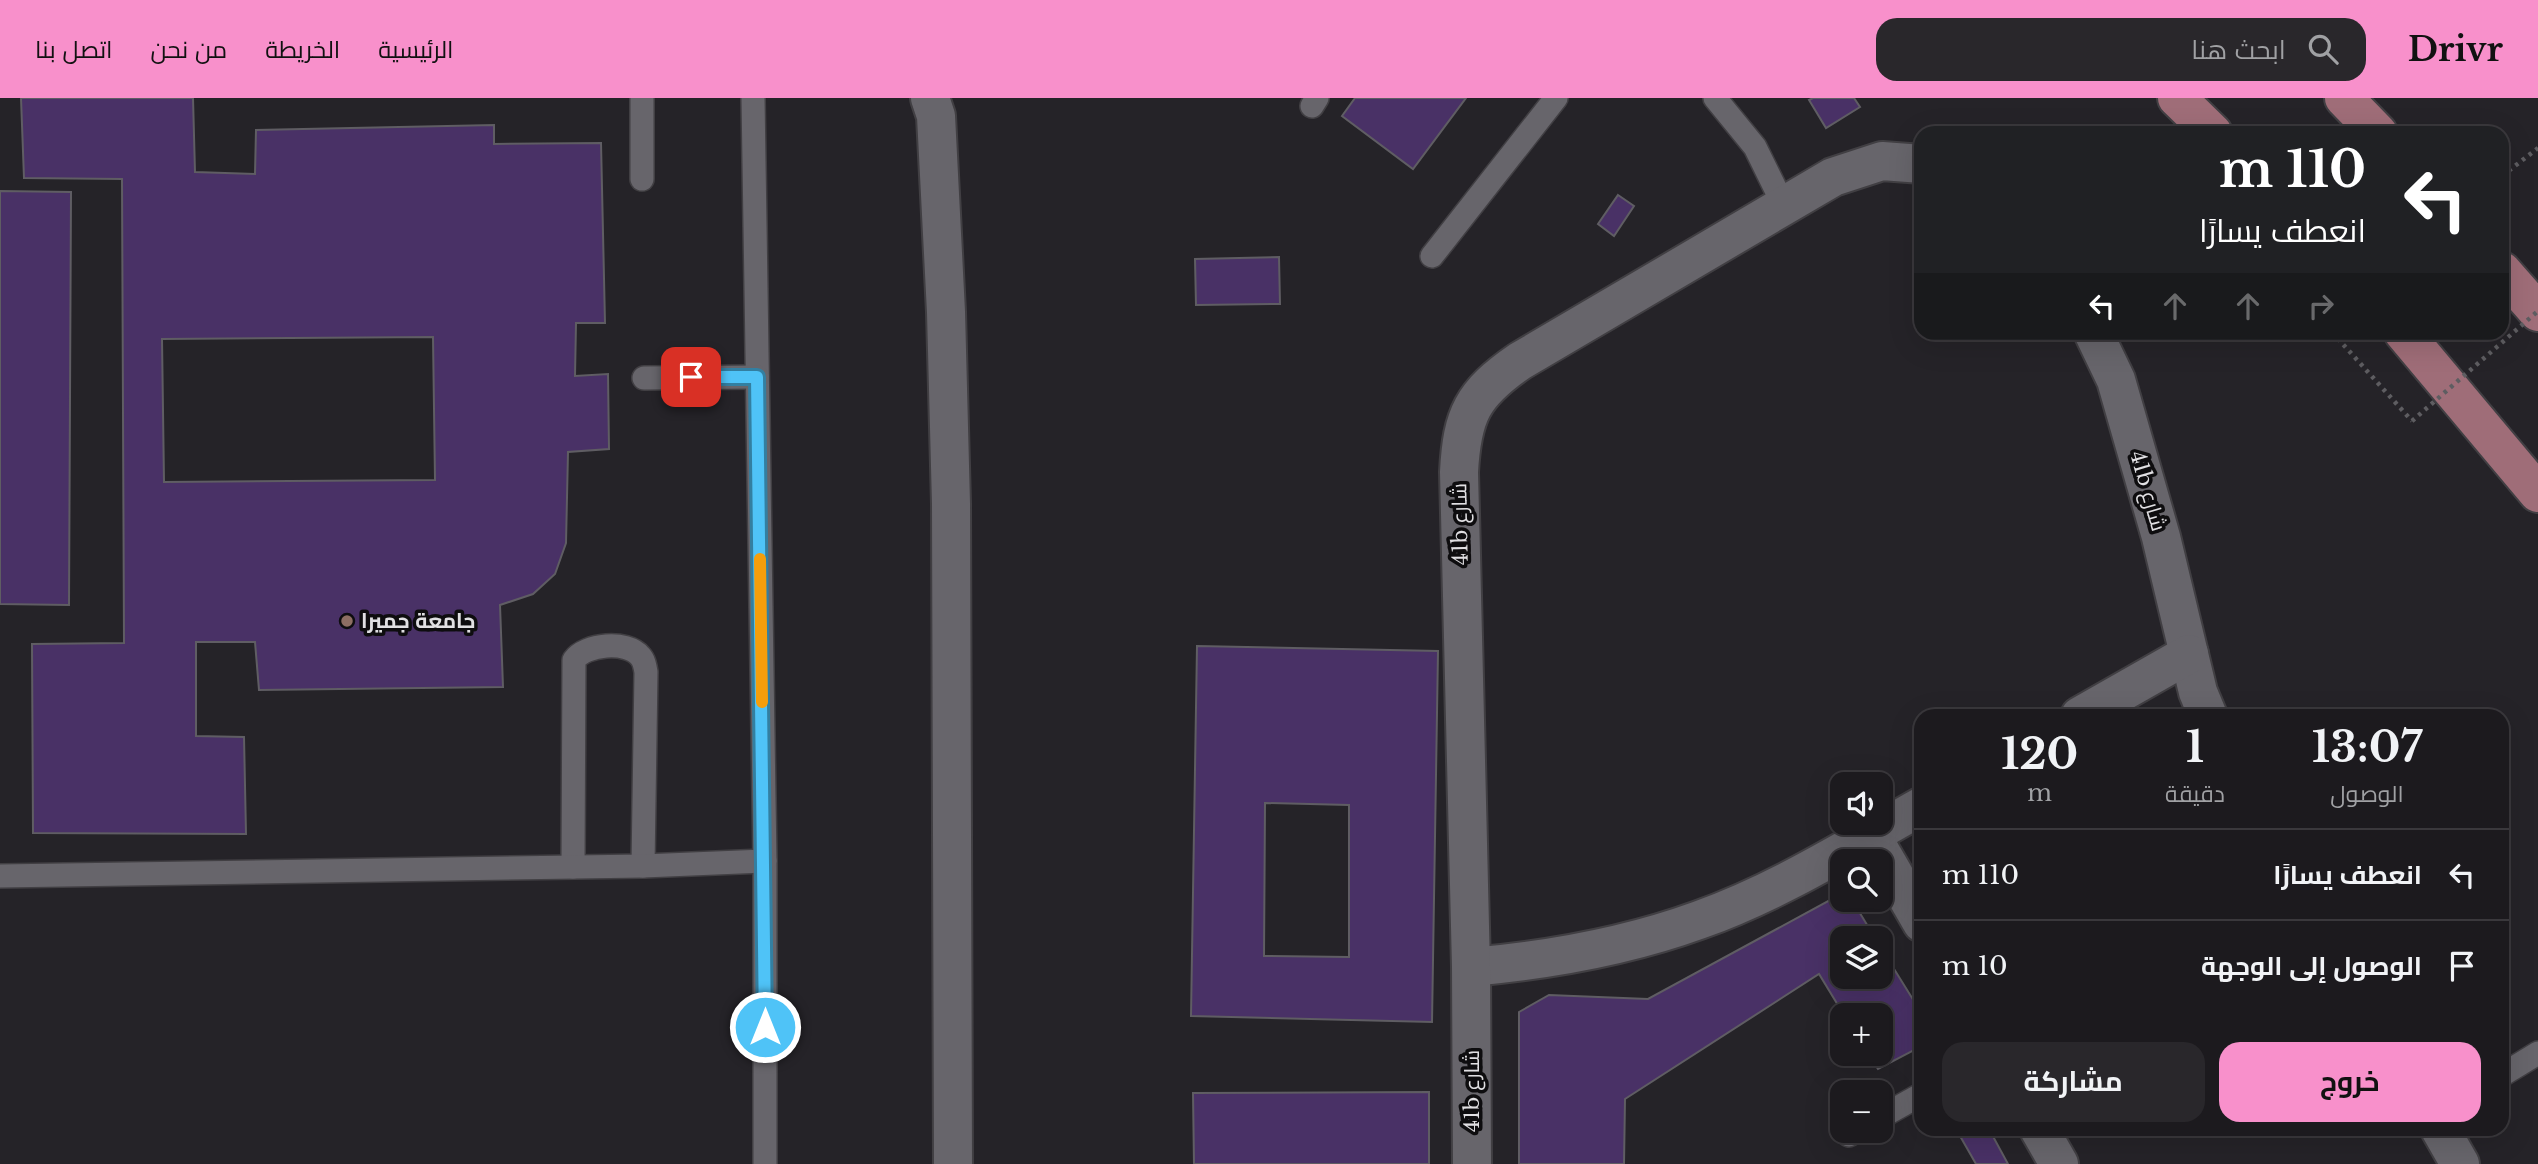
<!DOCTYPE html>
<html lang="ar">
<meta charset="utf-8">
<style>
:root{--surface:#1c1a1e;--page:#29272b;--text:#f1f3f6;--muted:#a0a1a4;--line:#3a383c;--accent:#f890cb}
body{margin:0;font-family:"Libre Baskerville",Cairo,serif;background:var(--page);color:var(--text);direction:rtl;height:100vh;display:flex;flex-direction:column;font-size:26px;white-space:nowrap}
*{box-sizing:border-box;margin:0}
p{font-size:23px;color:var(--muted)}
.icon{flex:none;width:38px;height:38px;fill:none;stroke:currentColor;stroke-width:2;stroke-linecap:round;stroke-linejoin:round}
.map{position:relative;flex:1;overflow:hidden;direction:ltr}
.details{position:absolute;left:1914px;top:611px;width:595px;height:427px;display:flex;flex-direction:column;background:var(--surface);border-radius:21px;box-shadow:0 7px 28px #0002,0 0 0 2px var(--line);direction:rtl}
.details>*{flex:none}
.banner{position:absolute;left:1914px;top:28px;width:595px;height:214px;border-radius:21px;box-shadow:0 7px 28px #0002,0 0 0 2px var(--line);direction:rtl;background:#202124;color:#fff;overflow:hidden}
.tools{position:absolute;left:1830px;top:674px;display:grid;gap:14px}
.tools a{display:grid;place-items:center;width:63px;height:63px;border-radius:14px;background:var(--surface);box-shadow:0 7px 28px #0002,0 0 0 2px var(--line);font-size:35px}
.pin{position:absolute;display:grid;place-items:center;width:60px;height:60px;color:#fff;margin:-30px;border-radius:14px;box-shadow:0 4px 10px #0006}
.me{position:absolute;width:77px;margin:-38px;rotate:0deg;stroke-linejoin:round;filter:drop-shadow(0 0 5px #0008)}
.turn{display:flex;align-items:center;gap:24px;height:147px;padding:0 28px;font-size:32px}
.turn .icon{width:91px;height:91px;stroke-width:2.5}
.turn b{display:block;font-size:49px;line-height:60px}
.lanes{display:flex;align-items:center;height:66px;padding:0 28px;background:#0003;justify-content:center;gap:35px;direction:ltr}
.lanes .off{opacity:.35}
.eta{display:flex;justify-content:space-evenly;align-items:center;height:119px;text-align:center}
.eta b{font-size:42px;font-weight:700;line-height:49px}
.cta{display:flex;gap:14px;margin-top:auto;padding:14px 28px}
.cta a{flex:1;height:80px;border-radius:21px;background:var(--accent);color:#111;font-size:28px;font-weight:700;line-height:80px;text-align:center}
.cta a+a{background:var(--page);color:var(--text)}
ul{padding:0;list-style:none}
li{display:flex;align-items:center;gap:21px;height:91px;padding:0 28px;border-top:2px solid var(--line)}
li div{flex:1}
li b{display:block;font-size:26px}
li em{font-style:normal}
header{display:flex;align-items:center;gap:42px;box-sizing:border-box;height:98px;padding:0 35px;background:var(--accent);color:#111}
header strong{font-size:33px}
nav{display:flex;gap:38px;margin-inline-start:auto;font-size:24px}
.search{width:490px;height:63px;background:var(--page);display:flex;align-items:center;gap:18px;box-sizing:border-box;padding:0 24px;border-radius:21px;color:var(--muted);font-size:26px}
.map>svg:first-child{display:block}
</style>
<header>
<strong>Drivr</strong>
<div class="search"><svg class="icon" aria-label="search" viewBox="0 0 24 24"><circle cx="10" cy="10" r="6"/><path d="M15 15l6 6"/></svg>ابحث هنا</div>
<nav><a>الرئيسية</a><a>الخريطة</a><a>من نحن</a><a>اتصل بنا</a></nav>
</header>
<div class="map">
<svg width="2538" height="1066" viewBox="0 0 2538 1066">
<rect width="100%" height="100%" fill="#252328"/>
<g fill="#493166" stroke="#5f5d63" stroke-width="2" fill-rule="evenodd">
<path d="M 21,0 L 193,0 L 195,74 L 255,76 L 256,32 L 494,27 L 494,46 L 601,45 L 605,225 L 576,225 L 575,278 L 608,276 L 609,351 L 568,354 L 566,445 L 555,476 L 533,496 L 500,507 L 503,589 L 259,592 L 255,544 L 196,544 L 196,638 L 244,639 L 246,736 L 33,735 L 32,546 L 124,545 L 122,81 L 24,80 ZM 433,239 L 435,382 L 164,384 L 162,241 Z"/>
<polygon points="1355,0 1466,0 1413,71 1342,18"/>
<polygon points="1813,0 1854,0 1860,9 1826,30 1809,2"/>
<polygon points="0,93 71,94 69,507 0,506"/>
<polygon points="1618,97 1634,108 1614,138 1598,126"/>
<polygon points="1279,159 1280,206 1196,207 1195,161"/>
<path d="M 1197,548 L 1438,553 L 1432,924 L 1191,918 ZM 1265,705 L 1349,707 L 1349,859 L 1264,858 Z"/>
<polygon points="1843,795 1843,802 1852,802 1875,840 1843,840 1843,878 1881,878 1881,850 1922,916 1922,948 1878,971 1868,956 1881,956 1881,917 1844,917 1819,876 1625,1001 1624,1066 1519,1066 1519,914 1549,897 1648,901"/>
<polygon points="1429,994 1429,1066 1194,1066 1193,995"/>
<polygon points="1956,1031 1989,1031 2008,1066 1976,1066"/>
</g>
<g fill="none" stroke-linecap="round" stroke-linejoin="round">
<g stroke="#413f43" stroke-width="26">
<g id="service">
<polyline points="642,0 642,81"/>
<polyline points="753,0 765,763 765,1066"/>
<polyline points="1715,0 1755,49 1784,108"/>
<polyline points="1312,8 1317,0"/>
<polyline points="1432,158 1556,0"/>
<polyline points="644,280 757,279"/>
<path d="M 573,769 L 574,562 C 585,546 627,542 640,558 C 644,562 645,568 646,574 L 643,768"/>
<polyline points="0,778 643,768 765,763"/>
<polyline points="2502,977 2538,955"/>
<polyline points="1881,1019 1922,996"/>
<polyline points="1849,1037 1858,1032"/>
</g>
</g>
<g stroke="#413f43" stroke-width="42">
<g id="minor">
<polyline points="930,0 936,18 946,214 951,406 953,1066"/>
<polyline points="2093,234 2116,282 2161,439 2198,594 2208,618"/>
<polyline points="2080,618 2189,556"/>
<polyline points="1871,737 1922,825"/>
<path d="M 1471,869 C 1550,862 1625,849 1699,822 C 1778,794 1849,749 1922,708"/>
<polyline points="2039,1031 2059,1066"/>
<polyline points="2440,1031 2460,1066"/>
<path d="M 1472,1066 L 1471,869 L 1459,374 C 1462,317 1472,296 1520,263 L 1833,79 L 1882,63 L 1922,66"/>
</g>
</g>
<g stroke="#413f43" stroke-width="42">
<g id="primary">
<polyline points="2177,0 2213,35"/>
<polyline points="2344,0 2378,35"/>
<polyline points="2502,173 2538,214"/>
<polyline points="2403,234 2538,395"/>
</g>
</g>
<g stroke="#5e5d61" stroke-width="4.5" stroke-dasharray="3.5 5" stroke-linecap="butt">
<polyline points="2502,78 2538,50"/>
<polyline points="2332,234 2412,323"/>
</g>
<use href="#service" stroke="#67656b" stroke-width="23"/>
<use href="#minor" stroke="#67656b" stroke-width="38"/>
<use href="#primary" stroke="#9f6d78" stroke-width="38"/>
<polyline stroke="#5e5d61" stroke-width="4.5" stroke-dasharray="3.5 5" stroke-linecap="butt" points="2412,323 2538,213"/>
</g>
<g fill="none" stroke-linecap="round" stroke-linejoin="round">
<g stroke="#337fa1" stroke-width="18">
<polyline id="route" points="691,279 757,279 765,929"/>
</g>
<use href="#route" stroke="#4fc3f7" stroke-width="12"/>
<polyline stroke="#f59e0b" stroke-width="12" points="760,461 762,604"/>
</g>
<circle fill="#8d6e63" stroke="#0e0d0f" stroke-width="2.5" cx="347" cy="523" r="7"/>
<g text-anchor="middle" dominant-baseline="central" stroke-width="7" stroke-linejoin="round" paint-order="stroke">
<g font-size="21" fill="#e1e0e3" stroke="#0e0d0f">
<text transform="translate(2148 393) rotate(74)">41b شارع</text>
<text transform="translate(1460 426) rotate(-91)">41b شارع</text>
<text transform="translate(1472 993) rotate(-90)">41b شارع</text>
</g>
<g font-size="21" font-weight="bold" fill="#e1e0e3" stroke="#0e0d0f" text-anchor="start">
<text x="361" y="523">جامعة جميرا</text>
</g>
</g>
</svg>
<div class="tools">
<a><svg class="icon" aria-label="sound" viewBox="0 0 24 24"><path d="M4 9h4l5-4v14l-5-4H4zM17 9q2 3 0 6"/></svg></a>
<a><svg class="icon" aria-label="search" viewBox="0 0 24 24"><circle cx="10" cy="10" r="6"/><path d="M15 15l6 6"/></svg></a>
<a><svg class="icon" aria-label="layers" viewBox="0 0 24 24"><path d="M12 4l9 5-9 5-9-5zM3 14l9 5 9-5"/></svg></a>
<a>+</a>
<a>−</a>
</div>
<div class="pin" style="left:691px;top:279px;background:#d93025"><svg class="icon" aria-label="arrive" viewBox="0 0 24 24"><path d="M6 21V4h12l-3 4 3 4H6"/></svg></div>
<svg class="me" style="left:765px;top:929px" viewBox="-20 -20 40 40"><circle r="17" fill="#4fc3f7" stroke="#fff" stroke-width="3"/><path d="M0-11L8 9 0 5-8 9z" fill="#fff"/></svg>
<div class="banner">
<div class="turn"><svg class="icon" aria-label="left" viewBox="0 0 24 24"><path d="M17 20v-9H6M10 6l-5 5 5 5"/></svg><div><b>110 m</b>انعطف يسارًا</div></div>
<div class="lanes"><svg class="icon" aria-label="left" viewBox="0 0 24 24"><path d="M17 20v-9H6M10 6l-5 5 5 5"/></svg><svg class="icon off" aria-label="ahead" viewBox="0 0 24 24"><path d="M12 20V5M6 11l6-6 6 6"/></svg><svg class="icon off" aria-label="ahead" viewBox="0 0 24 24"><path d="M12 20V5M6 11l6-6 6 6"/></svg><svg class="icon off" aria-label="right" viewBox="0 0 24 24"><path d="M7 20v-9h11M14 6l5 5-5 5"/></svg></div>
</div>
<section class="details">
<div class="eta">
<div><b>13:07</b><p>الوصول</p></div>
<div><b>1</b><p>دقيقة</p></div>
<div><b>120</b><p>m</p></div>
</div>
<ul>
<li><svg class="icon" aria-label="left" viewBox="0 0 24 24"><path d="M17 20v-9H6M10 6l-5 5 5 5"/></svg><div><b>انعطف يسارًا</b></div><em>110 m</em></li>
<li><svg class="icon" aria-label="arrive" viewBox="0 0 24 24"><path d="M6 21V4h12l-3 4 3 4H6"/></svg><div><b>الوصول إلى الوجهة</b></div><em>10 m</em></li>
</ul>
<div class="cta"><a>خروج</a><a>مشاركة</a></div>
</section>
</div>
